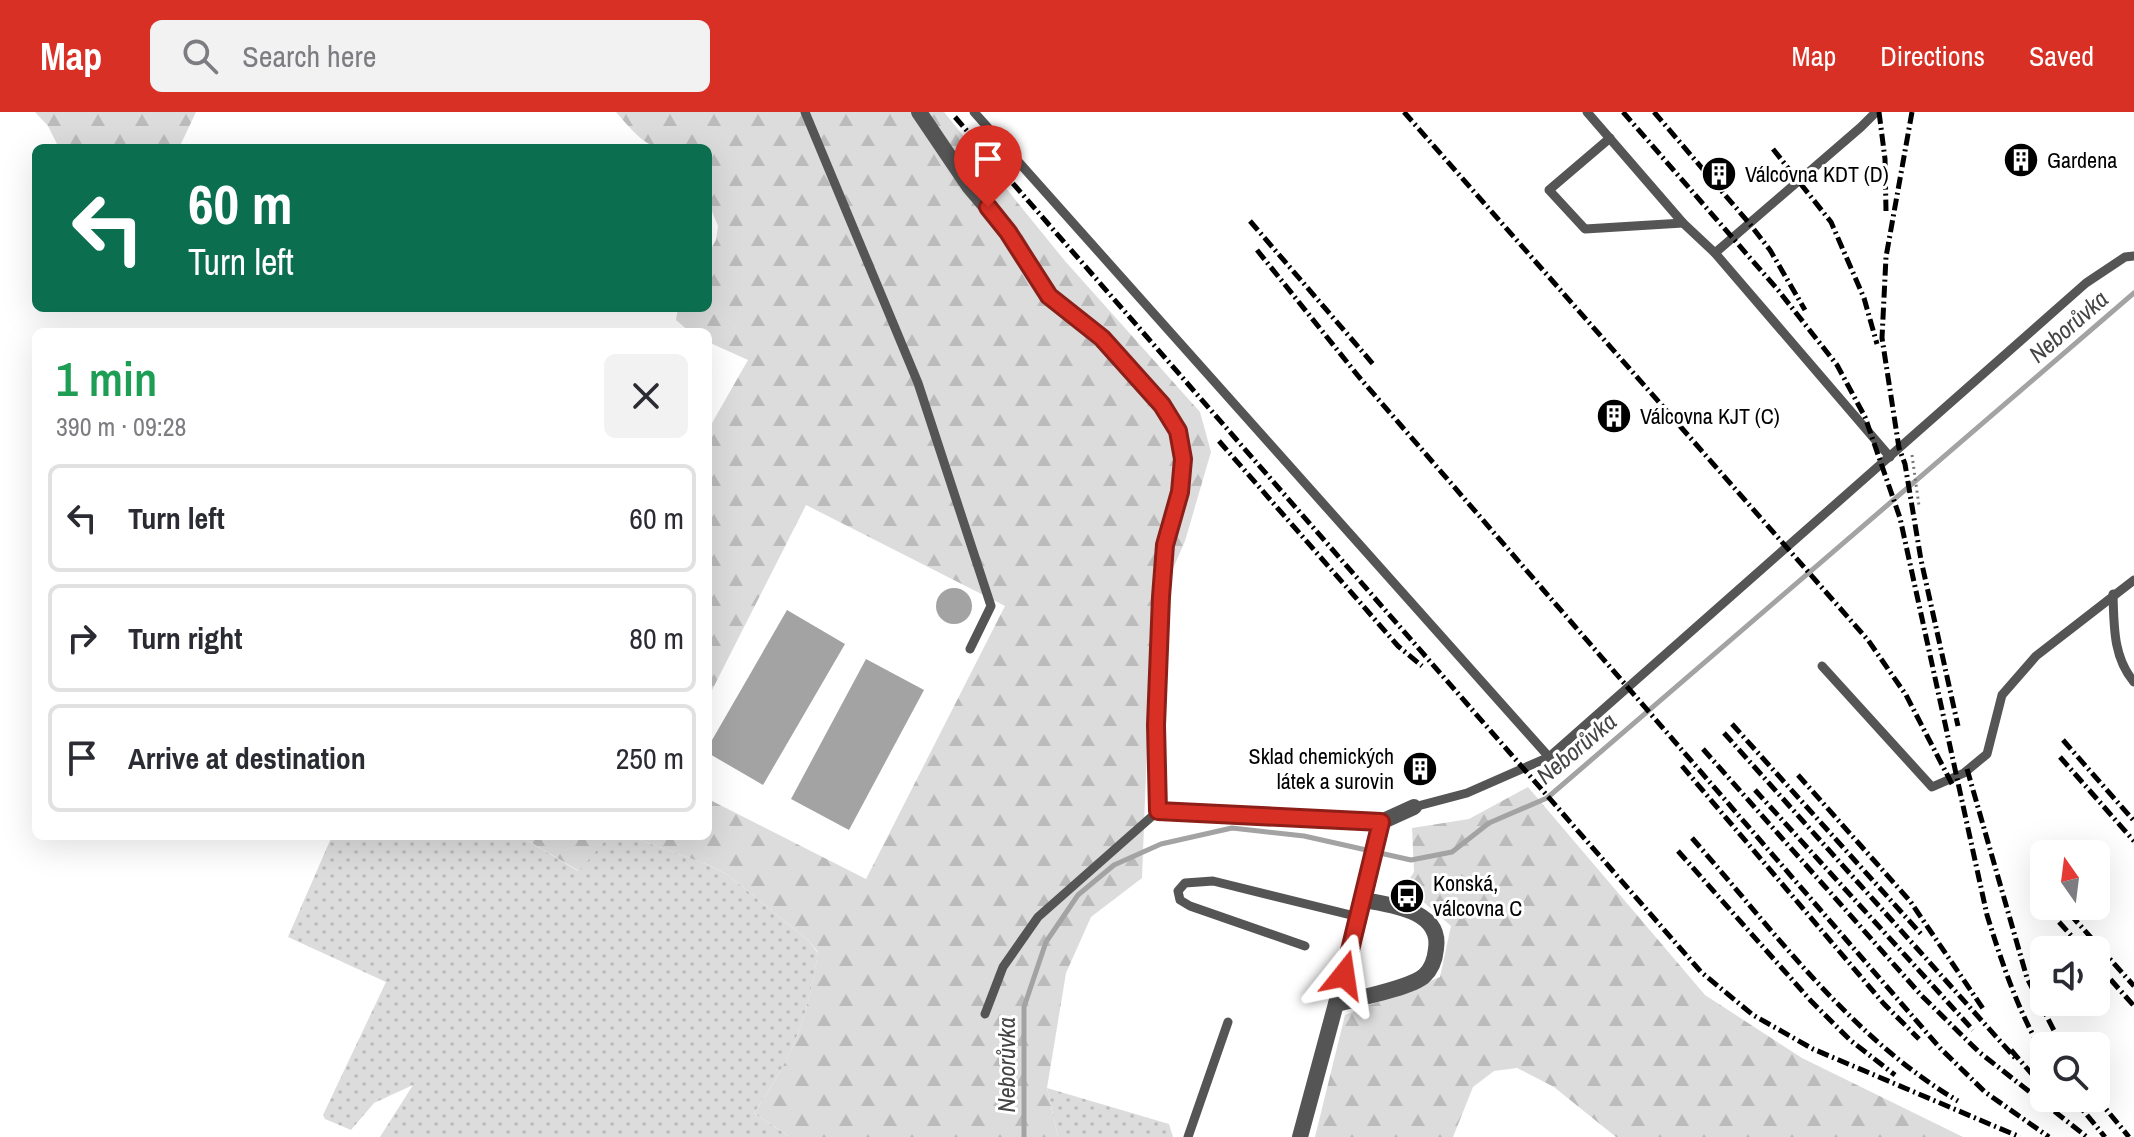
<!DOCTYPE html>
<meta charset="utf-8">
<style>
:root{--surface:#fff;--page:#f2f2f3;--text:#2b2b33;--muted:#7c7c81;--line:#e1e1e2;--accent:#d93025}
body{margin:0;font-family:"Archivo Narrow",sans-serif;background:var(--page);color:var(--text);height:100vh;display:flex;flex-direction:column;font-size:30px;white-space:nowrap}
*{box-sizing:border-box;margin:0}
p{font-size:26px;color:var(--muted)}
.icon{flex:none;width:44px;height:44px;fill:none;stroke:currentColor;stroke-width:2;stroke-linecap:round;stroke-linejoin:round}
.map{position:relative;flex:1;overflow:hidden}
.side{position:absolute;left:32px;top:216px;width:680px;height:512px;display:flex;flex-direction:column;background:var(--surface);border-radius:12px;box-shadow:0 8px 32px #0002}
.side>*{flex:none}
.banner{position:absolute;left:32px;top:32px;width:680px;height:168px;border-radius:12px;box-shadow:0 8px 32px #0002;background:#0b6e4f;color:#fff;overflow:hidden}
.needle{width:52px;rotate:346deg}
.buttons{position:absolute;left:2030px;top:728px;display:grid;gap:16px}
.buttons a{display:grid;place-items:center;width:80px;height:80px;border-radius:12px;background:var(--surface);box-shadow:0 8px 32px #0002;font-size:40px}
.pin{position:absolute;display:grid;place-items:center;width:68px;height:68px;color:#fff;margin:-82px -34px;border-radius:50% 50% 50% 0;rotate:-45deg;box-shadow:0 0 8px #0007}
.pin .icon{rotate:45deg}
.me{position:absolute;width:88px;margin:-44px;rotate:15deg;stroke-linejoin:round;filter:drop-shadow(0 0 6px #0008)}
.turn{display:flex;align-items:center;gap:28px;height:168px;padding:0 24px;font-size:36px}
.turn .icon{width:104px;height:104px;stroke-width:2.5}
.turn b{display:block;font-size:56px;line-height:68px}
.round{display:grid;place-items:center;flex:none;width:84px;height:84px;border-radius:12px;background:var(--page)}
.headline{display:flex;align-items:center;justify-content:space-between;height:136px;padding:0 24px}
h1{font-size:48px;font-weight:600;line-height:60px;color:#1e9e55}
ul{padding:0;list-style:none}
li{display:flex;align-items:center;gap:24px;height:108px;margin:0 16px 12px;padding:0 8px;border:4px solid var(--line);border-radius:12px}
li div{flex:1}
li b{display:block;font-size:30px}
li em{font-style:normal}
header{display:flex;align-items:center;gap:48px;box-sizing:border-box;height:112px;padding:0 40px;background:var(--accent);color:#fff}
header strong{font-size:38px}
nav{display:flex;gap:44px;margin-inline-start:auto;font-size:28px}
.search{width:560px;height:72px;background:var(--page);display:flex;align-items:center;gap:20px;box-sizing:border-box;padding:0 28px;border-radius:12px;color:var(--muted);font-size:30px}
.map>svg:first-child{display:block}
</style>
<header>
<strong>Map</strong>
<div class="search"><svg class="icon" aria-label="search" viewBox="0 0 24 24"><circle cx="10" cy="10" r="6"/><path d="M15 15l6 6"/></svg>Search here</div>
<nav><a>Map</a><a>Directions</a><a>Saved</a></nav>
</header>
<div class="map">
<svg width="2134" height="1025" viewBox="0 0 2134 1025">
<defs>
<pattern id="grass-dots" width="8" height="8" patternUnits="userSpaceOnUse" patternTransform="scale(2)"><rect width="8" height="8" fill="#dcdcdc"/><path d="M2 2h.1M6 6h.1" fill="none" stroke="#bbb" stroke-width="1.8" stroke-linecap="round"/></pattern>
<pattern id="forest-firs" width="22" height="20" patternUnits="userSpaceOnUse" patternTransform="scale(2)"><rect width="22" height="20" fill="#dcdcdc"/><path d="M5 1l3.5 6h-7zM16 11l3.5 6h-7z" fill="#bbb"/></pattern>
</defs>
<rect width="100%" height="100%" fill="#fff"/>
<g fill="url(#grass-dots)">
<path d="M 332,724 L 520,724 L 578,759 L 609,724 L 629,724 L 706,752 L 728,763 L 808,828 L 818,841 C 807,909 793,944 754,1001 L 790,1025 L 380,1025 L 413,973 L 374,991 L 351,1018 L 325,1007 L 323,1003 L 386,870 L 288,825 Z"/>
<polygon points="1047,976 1169,1012 1173,1025 1058,1025"/>
</g>
<g fill="url(#forest-firs)">
<polygon points="35,0 196,0 179,36 59,36 48,14"/>
<path d="M 616,0 L 944,0 L 1065,149 L 1200,300 L 1211,340 L 1185,429 L 1152,505 L 1142,766 L 1091,805 L 1066,861 L 1047,976 L 1058,1025 L 790,1025 L 754,1001 C 793,944 807,909 818,840 L 808,828 L 728,763 L 706,752 L 629,724 L 708,724 L 708,687 L 866,767 L 1005,494 L 806,393 L 708,586 L 708,318 L 748,248 L 708,230 L 708,220 L 690,220 L 676,208 L 678,196 L 708,196 L 708,142 L 716,128 L 718,114 L 708,90 L 708,36 C 654,36 653,44 616,0 Z"/>
<polygon points="1528,675 1705,883 1802,946 1963,1025 1616,1025 1554,975 1517,956 1494,959 1473,975 1453,1025 1315,1025 1345,903 1440,865 1451,814 1405,774 1414,760 1412,716 1469,707"/>
<polygon points="520,724 609,724 579,759"/>
</g>
<g fill="#a3a3a3">
<circle cx="954" cy="494" r="18"/>
<polygon points="787,498 845,532 763,673 708,641 708,635"/>
<polygon points="866,547 924,578 849,718 791,687"/>
</g>
<g fill="none" stroke-linecap="round" stroke-linejoin="round">
<polyline stroke="#a3a3a3" stroke-width="5" points="1024,1025 1024,895 1046,830 1078,783 1114,753 1161,732 1232,716 1304,724 1411,748 1452,740 1489,711 1547,686 2134,181"/>
<polyline stroke="#777" stroke-width="3" stroke-dasharray="2 4" stroke-linecap="butt" points="1912,343 1919,394"/>
<g stroke="#555" stroke-width="9">
<polyline points="805,0 918,271 991,494 970,537"/>
<polyline points="974,0 1549,645"/>
<polyline points="1587,0 1683,111 1715,141 1890,345"/>
<polyline points="1610,26 1549,78 1585,117 1683,111"/>
<polyline points="1715,141 1861,15 1876,0"/>
<path d="M 2113,482 C 2114,514 2113,545 2134,570"/>
<polyline points="1822,554 1932,675 1964,661 1987,642 2002,583 2036,544 2134,468"/>
<polyline points="1414,695 1467,681 1549,645 2086,171 2125,145 2134,144"/>
<polyline points="1305,834 1190,794 1180,788 1178,779 1185,771 1213,769 1359,805"/>
<polyline points="985,902 1003,855 1038,805 1158,699"/>
<polyline points="1188,1025 1228,910"/>
</g>
<g stroke="#555" stroke-width="16">
<polyline points="919,0 969,74 1008,120 1049,184 1102,226 1162,293 1178,319 1183,347 1180,380 1165,433 1161,485 1156,613 1158,699 1381,710"/>
<path d="M 1336,892 C 1355,887 1411,876 1424,864 C 1432,857 1435,847 1436,837 C 1442,798 1391,793 1364,788"/>
<polyline points="1300,1025 1364,788 1381,710 1414,695"/>
</g>
<g stroke="#000" stroke-width="5" stroke-dasharray="12 4 2 4" stroke-linecap="butt">
<polyline points="1404,0 1868,528 1906,583 1952,672"/>
<path d="M 1623,0 L 1778,178 L 1837,253 L 1865,305 L 1900,406 L 1987,803 C 2002,851 2018,899 2044,943"/>
<polyline points="1654,0 1749,111 1770,138 1805,198"/>
<polyline points="1879,0 1885,47 1886,99"/>
<polyline points="1912,0 1886,145 1882,226 1899,336 1905,352 1921,448 1958,614"/>
<polyline points="955,5 1701,860 1753,903 1813,937 2020,1025"/>
<polyline points="1773,37 1831,110 1864,186 1877,232"/>
<polyline points="1250,109 1373,252"/>
<polyline points="1257,138 1359,265 1940,936 1985,980 2049,1025"/>
<polyline points="1219,329 1398,534 1422,554"/>
<polyline points="1732,612 1922,823"/>
<polyline points="1724,621 2017,948"/>
<polyline points="2063,628 2134,709"/>
<polyline points="1703,637 1921,883 1979,940 2087,1025"/>
<polyline points="2060,645 2134,729"/>
<polyline points="1682,654 1884,892 1919,927"/>
<polyline points="1967,657 2027,866 2062,934"/>
<polyline points="1798,663 1910,789 1984,898"/>
<polyline points="1755,678 1973,918"/>
<path d="M 1692,726 C 1774,819 1850,925 1958,989"/>
<polyline points="1678,739 1811,889 1850,928 1895,963"/>
<polyline points="2070,802 2134,874"/>
<polyline points="2059,810 2084,838"/>
<polyline points="2096,851 2134,894"/>
<polyline points="2011,938 2044,976"/>
<polyline points="2096,985 2129,1025"/>
<polyline points="2073,986 2105,1025"/>
</g>
</g>
<g fill="none" stroke-linecap="round" stroke-linejoin="round">
<g stroke="#8d1f18" stroke-width="20">
<polyline id="route" points="988,95 1008,120 1049,184 1102,226 1162,293 1178,319 1183,347 1180,380 1165,433 1161,485 1156,613 1158,699 1381,710 1344,863"/>
</g>
<use href="#route" stroke="#d93025" stroke-width="14"/>
</g>
<defs>
<g id="building-disc" transform="scale(1.8)"><circle r="9.5" fill="#000" stroke="#fff"/><path d="M-4-6H4V6H1V3H-1V6H-4ZM-2.5-4.3h1.7v1.8h-1.7ZM.8-4.3h1.7v1.8H.8ZM-2.5-1h1.7V.8h-1.7ZM.8-1h1.7V.8H.8Z" fill="#fff"/></g>
<g id="bus-disc" transform="scale(1.8)"><circle r="9.5" fill="#000" stroke="#fff"/><path d="M-5-6H5V4H4V6H2V4H-2V6H-4V4H-5ZM-3.5-4V0h7V-4ZM-3.5 1.2v1.5H-2V1.2ZM2 1.2v1.5H3.5V1.2Z" fill="#fff"/></g>
</defs>
<g fill-rule="evenodd">
<use href="#building-disc" x="2021" y="48"/>
<use href="#building-disc" x="1719" y="62"/>
<use href="#building-disc" x="1614" y="304"/>
<use href="#building-disc" x="1420" y="657"/>
<use href="#bus-disc" x="1407" y="784"/>
</g>
<g text-anchor="middle" dominant-baseline="central" stroke-width="6" stroke-linejoin="round" paint-order="stroke">
<g font-size="22" fill="#000" stroke="#fff" text-anchor="start">
<text x="2047" y="48">Gardena</text>
<text x="1745" y="62">Válcovna KDT (D)</text>
<text x="1640" y="304">Válcovna KJT (C)</text>
<text x="1394" y="644" text-anchor="end">Sklad chemických<tspan x="1394" dy="25">látek a surovin</tspan></text>
<text x="1433" y="771">Konská,<tspan x="1433" dy="25">válcovna C</tspan></text>
</g>
<g font-size="24" font-style="italic" fill="#444" stroke="#fff">
<text transform="translate(2068 214) rotate(-41)">Neborůvka</text>
<text transform="translate(1576 636) rotate(-40)">Neborůvka</text>
<text transform="translate(1006 953) rotate(-90)">Neborůvka</text>
</g>
</g>
</svg>
<div class="buttons">
<a><svg class="needle" viewBox="-14 -14 28 28"><path d="M0-13l5 13h-10z" fill="#e53935"/><path d="M0 13l5-13h-10z" fill="#7c7c81"/></svg></a>
<a><svg class="icon" aria-label="sound" viewBox="0 0 24 24"><path d="M4 9h4l5-4v14l-5-4H4zM17 9q2 3 0 6"/></svg></a>
<a><svg class="icon" aria-label="search" viewBox="0 0 24 24"><circle cx="10" cy="10" r="6"/><path d="M15 15l6 6"/></svg></a>
</div>
<div class="pin" style="left:988px;top:95px;background:#d93025"><svg class="icon" aria-label="arrive" viewBox="0 0 24 24"><path d="M6 21V4h12l-3 4 3 4H6"/></svg></div>
<svg class="me" style="left:1344px;top:863px" viewBox="-20 -20 40 40"><path d="M0-17L14 15 0 8-14 15z" fill="#d93025" stroke="#fff" stroke-width="4"/></svg>
<div class="banner">
<div class="turn"><svg class="icon" aria-label="left" viewBox="0 0 24 24"><path d="M17 20v-9H6M10 6l-5 5 5 5"/></svg><div><b>60 m</b>Turn left</div></div>
</div>
<section class="side">
<div class="headline"><div><h1>1 min</h1><p>390 m · 09:28</p></div><a class="round"><svg class="icon" aria-label="close" viewBox="0 0 24 24"><path d="M6 6l12 12M18 6L6 18"/></svg></a></div>
<ul>
<li><svg class="icon" aria-label="left" viewBox="0 0 24 24"><path d="M17 20v-9H6M10 6l-5 5 5 5"/></svg><div><b>Turn left</b></div><em>60 m</em></li>
<li><svg class="icon" aria-label="right" viewBox="0 0 24 24"><path d="M7 20v-9h11M14 6l5 5-5 5"/></svg><div><b>Turn right</b></div><em>80 m</em></li>
<li><svg class="icon" aria-label="arrive" viewBox="0 0 24 24"><path d="M6 21V4h12l-3 4 3 4H6"/></svg><div><b>Arrive at destination</b></div><em>250 m</em></li>
</ul>
</section>
</div>
